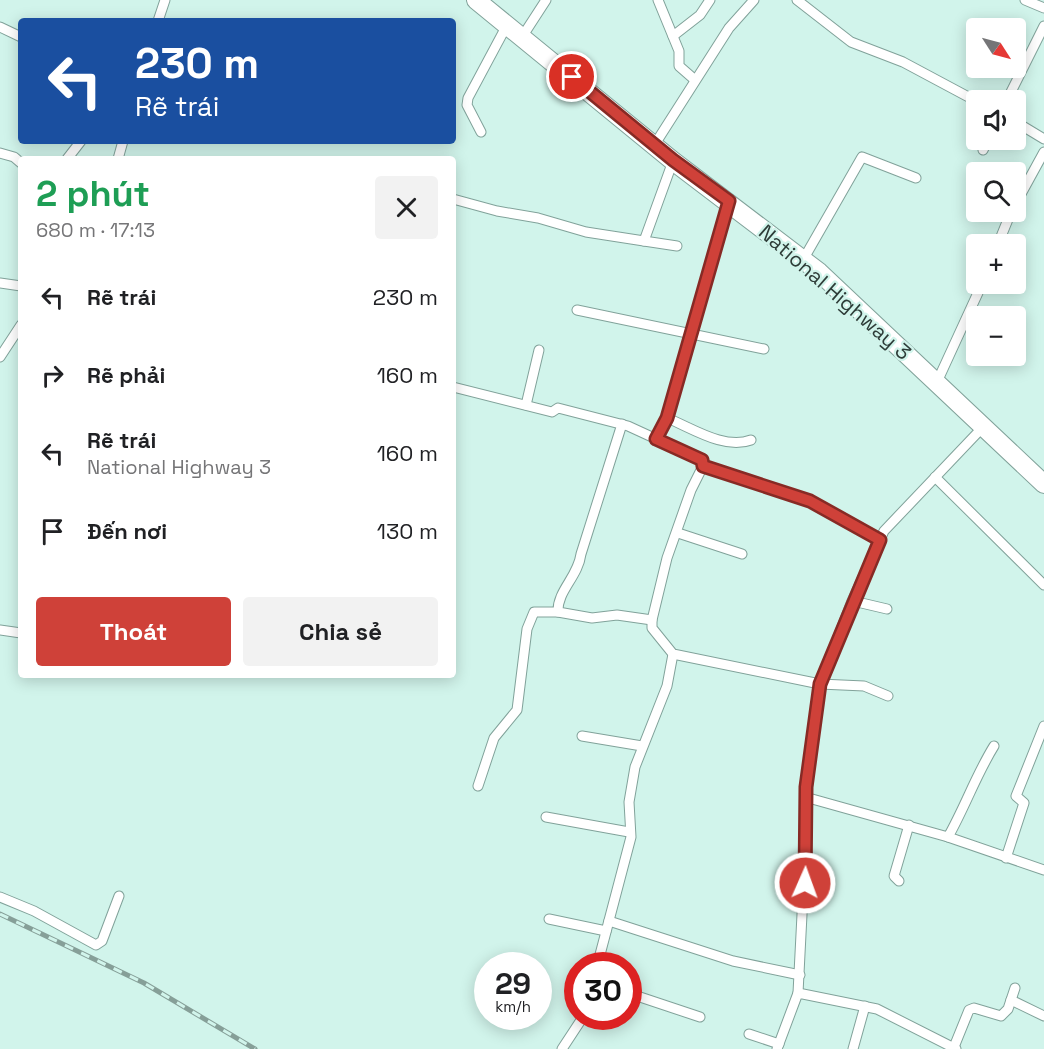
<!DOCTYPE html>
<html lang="vi">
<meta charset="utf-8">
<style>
:root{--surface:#fff;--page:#f2f2f2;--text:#202124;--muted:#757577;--accent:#cf4139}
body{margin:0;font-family:"Space Grotesk",sans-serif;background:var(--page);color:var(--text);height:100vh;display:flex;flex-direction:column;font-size:22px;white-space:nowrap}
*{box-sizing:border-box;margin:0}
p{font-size:20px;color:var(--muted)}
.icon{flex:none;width:33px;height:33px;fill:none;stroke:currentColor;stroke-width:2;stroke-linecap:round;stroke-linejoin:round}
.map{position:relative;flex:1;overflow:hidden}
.details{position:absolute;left:18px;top:156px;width:438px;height:522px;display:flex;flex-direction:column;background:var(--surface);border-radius:6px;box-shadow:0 3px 15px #0003}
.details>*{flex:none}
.banner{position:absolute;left:18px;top:18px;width:438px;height:126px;border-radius:6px;box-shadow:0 3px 15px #0003;background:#1a4fa0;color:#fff;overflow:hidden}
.needle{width:39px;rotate:126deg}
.controls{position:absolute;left:966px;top:18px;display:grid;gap:12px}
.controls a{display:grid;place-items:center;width:60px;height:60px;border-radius:6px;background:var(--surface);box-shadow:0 3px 15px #0003;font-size:30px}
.speed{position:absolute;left:474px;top:952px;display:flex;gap:12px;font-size:30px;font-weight:700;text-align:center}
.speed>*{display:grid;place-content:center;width:78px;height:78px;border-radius:50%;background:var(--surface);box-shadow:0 3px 15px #0003;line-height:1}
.speed small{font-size:15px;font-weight:400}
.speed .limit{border:9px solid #d22;background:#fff;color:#111}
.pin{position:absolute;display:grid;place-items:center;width:51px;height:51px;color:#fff;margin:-26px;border:3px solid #fff;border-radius:50%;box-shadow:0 2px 6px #0007}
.me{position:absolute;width:66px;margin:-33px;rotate:2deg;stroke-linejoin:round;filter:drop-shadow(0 0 4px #0008)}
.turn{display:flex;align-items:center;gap:21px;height:126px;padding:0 18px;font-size:27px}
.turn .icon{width:78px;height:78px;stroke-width:2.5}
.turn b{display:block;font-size:42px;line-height:51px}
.round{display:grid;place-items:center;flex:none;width:63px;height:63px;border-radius:6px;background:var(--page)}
.headline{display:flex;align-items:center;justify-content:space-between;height:102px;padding:0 18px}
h1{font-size:36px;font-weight:700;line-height:45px;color:#1e9e55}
.button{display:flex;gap:12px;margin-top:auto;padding:12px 18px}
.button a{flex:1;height:69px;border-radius:6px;background:var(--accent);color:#fff;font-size:24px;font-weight:700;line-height:69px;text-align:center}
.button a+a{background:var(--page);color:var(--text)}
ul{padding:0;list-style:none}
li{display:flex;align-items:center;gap:18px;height:78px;padding:0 18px}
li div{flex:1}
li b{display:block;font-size:22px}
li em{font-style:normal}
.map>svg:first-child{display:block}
</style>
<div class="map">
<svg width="1044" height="1049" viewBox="0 0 1044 1049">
<rect width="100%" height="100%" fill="#d1f4eb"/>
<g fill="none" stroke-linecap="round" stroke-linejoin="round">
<g stroke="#81a29a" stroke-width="11">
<g id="street">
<polyline points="658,0 679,51 679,66 695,80"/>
<polyline points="797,0 851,42 903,62 976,101"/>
<polyline points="1025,0 1044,8"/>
<polyline points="158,21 165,0"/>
<polyline points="0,27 21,37"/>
<polyline points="673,36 700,15 710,0"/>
<polyline points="522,37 546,0"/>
<polyline points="1007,100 1044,26"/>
<polyline points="1016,122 1044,139"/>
<polyline points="481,132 467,105 468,98 507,25"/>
<polyline points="655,144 729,28 754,0"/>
<polyline points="983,150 988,140"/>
<polyline points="0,153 14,157 21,163"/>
<polyline points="67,159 81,141"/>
<polyline points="118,159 123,141"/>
<polyline points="453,199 497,211 538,218 586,232 644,241 673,161"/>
<path d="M 729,201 L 667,418 C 692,428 724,450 751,440"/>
<polyline points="1016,203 1044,152"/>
<polyline points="644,241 677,246"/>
<polyline points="998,244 1011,212"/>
<polyline points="803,260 862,157 916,178"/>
<polyline points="0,283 21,286"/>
<polyline points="577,310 764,349"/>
<polyline points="0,357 21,325"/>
<polyline points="937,382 982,284"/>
<polyline points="453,387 552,412 558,408 628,426 702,460 703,466 691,490 667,558 652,620 652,628 673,654 820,684 864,686 888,696"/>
<polyline points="526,405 539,350"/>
<path d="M 622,424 L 581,554 C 578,577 557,591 558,612 L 592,618 L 617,615 L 652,620"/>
<polyline points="656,439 667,418"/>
<polyline points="703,466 810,501 880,540"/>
<polyline points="935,477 1044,585"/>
<polyline points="678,533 742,554"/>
<polyline points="853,601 887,609"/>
<polyline points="0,630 21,633"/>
<polyline points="582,736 642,746"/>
<polyline points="478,786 494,738 517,710 527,629 534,612 558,612"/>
<path d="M 805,797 L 948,837 C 965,807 976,775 994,746"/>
<polyline points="546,817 629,832"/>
<polyline points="948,837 1044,870"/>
<polyline points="1006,858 1024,803 1016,796 1044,726"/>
<polyline points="899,881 894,876 909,825"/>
<polyline points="0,897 34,911 96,945 102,941 119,896"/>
<polyline points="549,919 606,931"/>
<polyline points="609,921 733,961 800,975"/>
<polyline points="597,966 631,837 629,802 635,767 667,686 673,654"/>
<polyline points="628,993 700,1017"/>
<polyline points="798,993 806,836 805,787 820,684 852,601 884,531 983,427"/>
<polyline points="1011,1000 1044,1016"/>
<polyline points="749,1034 779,1044"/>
<polyline points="954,1047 969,1010 974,1008 1001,1016 1008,1009 1015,988"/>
<polyline points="562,1049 583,1017"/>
<polyline points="777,1049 798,993 877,1009 956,1049"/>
<polyline points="853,1049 865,1006"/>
</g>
</g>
<g stroke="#81a29a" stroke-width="20">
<polyline id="highway" points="476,0 673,161 819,272 1044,484"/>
</g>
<use href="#street" stroke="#fff" stroke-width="9"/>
<use href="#highway" stroke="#fff" stroke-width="18"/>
<g stroke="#869f98" stroke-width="5">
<polyline id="rail" points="0,914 144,983 255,1049"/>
</g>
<use href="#rail" stroke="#d1f4eb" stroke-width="3" stroke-dasharray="9" stroke-linecap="butt"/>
</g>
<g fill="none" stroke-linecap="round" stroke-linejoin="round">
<g stroke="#872a25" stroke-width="15">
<polyline id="route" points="572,77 673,160 729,201 667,418 656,439 702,460 703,466 810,501 880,540 820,684 806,787 805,883"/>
</g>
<use href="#route" stroke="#cf4139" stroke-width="10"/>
</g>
<g text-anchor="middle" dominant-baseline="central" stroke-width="4.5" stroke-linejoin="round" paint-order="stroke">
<g font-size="21" fill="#2e3c38" stroke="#d1f4eb">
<text transform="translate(835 292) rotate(41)">National Highway 3</text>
</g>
</g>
</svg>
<div class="controls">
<a><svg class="needle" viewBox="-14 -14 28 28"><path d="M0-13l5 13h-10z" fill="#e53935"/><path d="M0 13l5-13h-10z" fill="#757577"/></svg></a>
<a><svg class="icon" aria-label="sound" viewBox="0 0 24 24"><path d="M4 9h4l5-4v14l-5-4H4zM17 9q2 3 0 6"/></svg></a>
<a><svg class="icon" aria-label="search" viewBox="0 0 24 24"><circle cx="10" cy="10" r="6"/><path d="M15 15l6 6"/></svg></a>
<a>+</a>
<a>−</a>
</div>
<div class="speed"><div>29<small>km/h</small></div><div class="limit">30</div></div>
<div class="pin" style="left:572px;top:77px;background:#d93025"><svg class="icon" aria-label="arrive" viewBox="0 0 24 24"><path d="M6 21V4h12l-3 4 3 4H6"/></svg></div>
<svg class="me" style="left:805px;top:883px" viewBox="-20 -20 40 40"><circle r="17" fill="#cf4139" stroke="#fff" stroke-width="3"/><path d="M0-11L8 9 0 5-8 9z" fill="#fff"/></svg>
<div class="banner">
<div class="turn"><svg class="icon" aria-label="left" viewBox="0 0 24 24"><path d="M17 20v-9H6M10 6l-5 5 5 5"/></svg><div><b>230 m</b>Rẽ trái</div></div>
</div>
<section class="details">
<div class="headline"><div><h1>2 phút</h1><p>680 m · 17:13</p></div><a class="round"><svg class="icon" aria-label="close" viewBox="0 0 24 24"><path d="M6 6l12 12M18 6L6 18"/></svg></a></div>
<ul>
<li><svg class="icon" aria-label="left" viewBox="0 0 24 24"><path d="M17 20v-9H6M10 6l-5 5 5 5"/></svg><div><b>Rẽ trái</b></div><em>230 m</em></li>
<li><svg class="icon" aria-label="right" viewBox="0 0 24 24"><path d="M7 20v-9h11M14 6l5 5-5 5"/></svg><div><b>Rẽ phải</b></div><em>160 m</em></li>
<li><svg class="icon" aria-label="left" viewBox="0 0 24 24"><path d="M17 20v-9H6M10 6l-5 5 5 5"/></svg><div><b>Rẽ trái</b><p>National Highway 3</p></div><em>160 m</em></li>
<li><svg class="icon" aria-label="arrive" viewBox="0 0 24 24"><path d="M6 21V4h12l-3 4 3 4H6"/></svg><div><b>Đến nơi</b></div><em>130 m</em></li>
</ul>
<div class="button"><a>Thoát</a><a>Chia sẻ</a></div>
</section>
</div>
